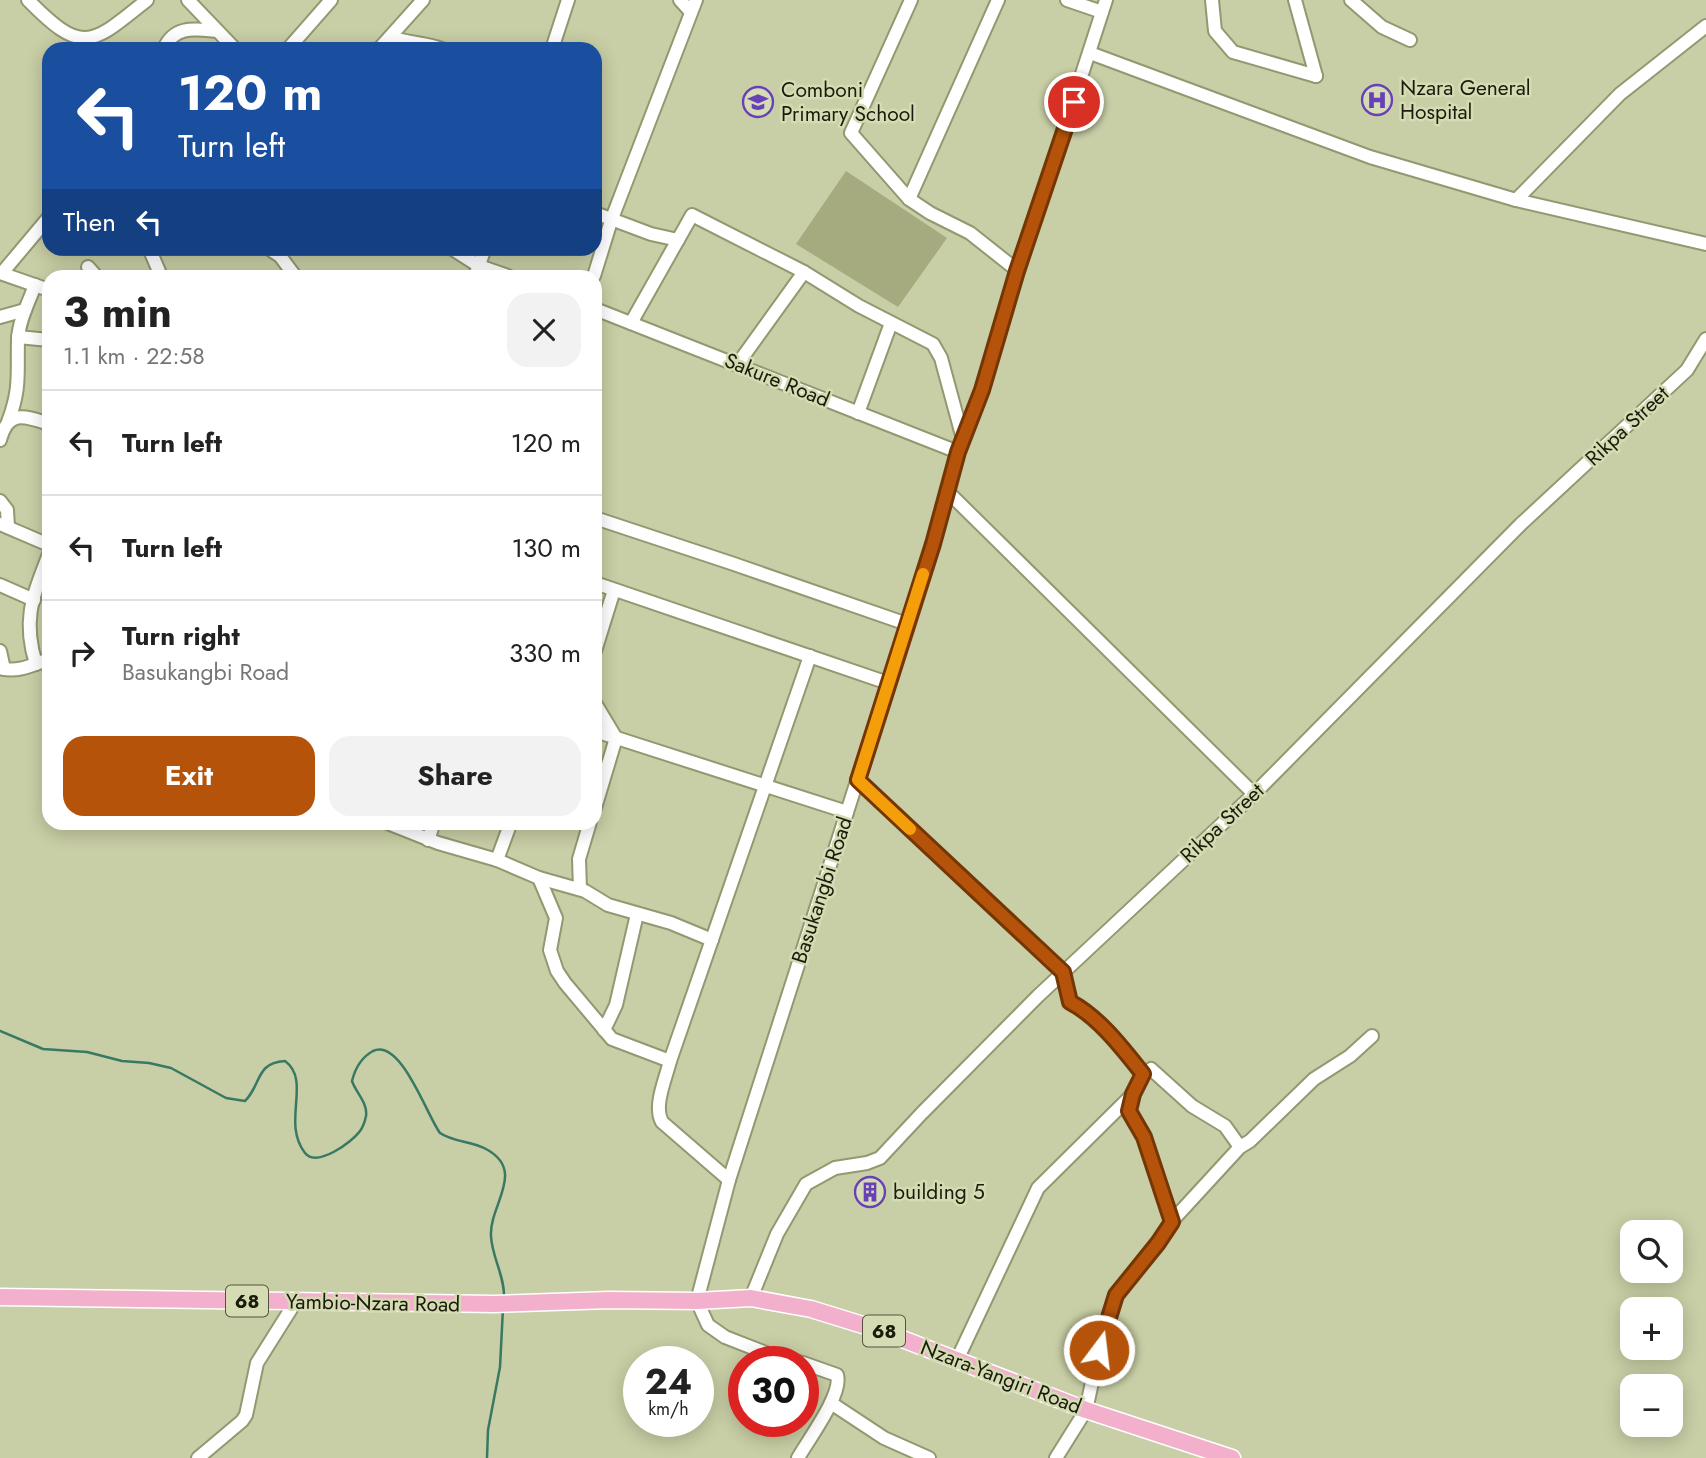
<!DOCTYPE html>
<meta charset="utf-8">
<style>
:root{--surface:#fff;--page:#f2f2f2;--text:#222;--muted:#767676;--line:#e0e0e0;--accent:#b45309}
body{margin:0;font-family:Jost,sans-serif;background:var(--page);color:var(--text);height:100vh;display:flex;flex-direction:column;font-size:26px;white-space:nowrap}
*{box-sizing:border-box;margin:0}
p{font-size:23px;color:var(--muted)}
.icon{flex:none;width:38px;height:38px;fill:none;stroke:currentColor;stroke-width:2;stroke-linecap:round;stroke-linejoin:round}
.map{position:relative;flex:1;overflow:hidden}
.drawer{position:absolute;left:42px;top:270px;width:560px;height:560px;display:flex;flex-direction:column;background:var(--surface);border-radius:21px;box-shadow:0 4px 18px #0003}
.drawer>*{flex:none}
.top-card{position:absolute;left:42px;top:42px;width:560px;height:214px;border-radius:21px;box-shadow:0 4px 18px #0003;background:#1a4fa0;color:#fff;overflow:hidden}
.fabs{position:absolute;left:1620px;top:1220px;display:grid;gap:14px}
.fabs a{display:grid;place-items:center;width:63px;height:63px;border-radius:14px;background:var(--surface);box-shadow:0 4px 18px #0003;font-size:35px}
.speed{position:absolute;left:623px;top:1346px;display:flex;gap:14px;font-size:35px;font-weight:700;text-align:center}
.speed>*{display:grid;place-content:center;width:91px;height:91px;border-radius:50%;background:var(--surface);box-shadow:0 4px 18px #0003;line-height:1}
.speed small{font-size:18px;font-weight:400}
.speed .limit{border:10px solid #d22;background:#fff;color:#111}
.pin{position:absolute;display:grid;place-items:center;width:60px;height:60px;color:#fff;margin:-30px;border:4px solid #fff;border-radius:50%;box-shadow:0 2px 7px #0007}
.me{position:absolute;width:77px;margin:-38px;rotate:15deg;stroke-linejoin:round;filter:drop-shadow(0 0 5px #0008)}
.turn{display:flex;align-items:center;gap:24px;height:147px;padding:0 21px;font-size:32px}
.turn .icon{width:91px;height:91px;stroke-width:2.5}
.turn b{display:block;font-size:49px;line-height:60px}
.then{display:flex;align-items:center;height:66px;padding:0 21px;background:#0003;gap:14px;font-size:26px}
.round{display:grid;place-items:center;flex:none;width:74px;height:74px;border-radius:21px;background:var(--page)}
.head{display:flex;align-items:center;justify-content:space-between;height:119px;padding:0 21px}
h1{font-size:42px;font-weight:700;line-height:52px}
.primary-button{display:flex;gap:14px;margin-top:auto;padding:14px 21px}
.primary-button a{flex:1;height:80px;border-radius:21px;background:var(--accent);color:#fff;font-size:28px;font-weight:700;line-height:80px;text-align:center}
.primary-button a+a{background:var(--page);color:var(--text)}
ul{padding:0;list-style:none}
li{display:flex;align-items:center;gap:21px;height:105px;padding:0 21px;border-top:2px solid var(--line)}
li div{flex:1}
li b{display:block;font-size:26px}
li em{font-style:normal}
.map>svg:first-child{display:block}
</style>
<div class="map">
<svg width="1706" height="1458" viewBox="0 0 1706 1458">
<rect width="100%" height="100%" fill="#c8cea5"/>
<polygon fill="#a5ab7f" points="846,171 947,238 898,307 796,244"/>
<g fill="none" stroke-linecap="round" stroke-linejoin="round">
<g stroke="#397964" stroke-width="2.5">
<path d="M 0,1031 L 43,1049 L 87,1052 L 122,1061 L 149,1063 L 171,1068 L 226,1098 L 245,1101 C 262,1084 255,1063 285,1061 C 312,1081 281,1122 305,1153 C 317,1168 352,1142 360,1131 C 363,1127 365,1121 366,1116 C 368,1103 356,1093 352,1081 C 355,1069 360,1058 373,1051 C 401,1038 427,1116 440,1133 C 453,1142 471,1141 486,1149 C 527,1171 489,1205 491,1236 C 492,1258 505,1276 504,1298"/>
<polyline points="487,1458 488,1430 500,1367 503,1308"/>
</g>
<g stroke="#939871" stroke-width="16">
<g id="minor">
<path d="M 28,0 C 83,56 91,45 147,0"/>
<polyline points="188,0 235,49"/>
<polyline points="680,0 690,11"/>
<polyline points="911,0 851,133 909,199 930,213 970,233 1018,271"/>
<polyline points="1067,0 1102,12"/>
<polyline points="1212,0 1215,31 1233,52 1316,76"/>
<polyline points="1295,0 1316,76"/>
<polyline points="1351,0 1382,27 1410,40"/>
<path d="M 390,37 C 407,43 425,43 442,49"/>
<path d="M 164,49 C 174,25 195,29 217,31"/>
<polyline points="288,49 331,0"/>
<polyline points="379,49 423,0"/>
<polyline points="552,49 568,0"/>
<polyline points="1090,53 1370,157 1516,200 1706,244"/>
<polyline points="909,199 998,0"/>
<polyline points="1516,200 1620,94 1706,26"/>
<polyline points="595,213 651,234 678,240"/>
<polyline points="149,248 161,276"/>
<polyline points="268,248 280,256 295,276"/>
<polyline points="451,248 479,266 508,276"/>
<polyline points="88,267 96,276"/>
<polyline points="0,273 49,290"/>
<polyline points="2,273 49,217"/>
<polyline points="475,276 485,248"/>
<polyline points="594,276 611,221 696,0"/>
<polyline points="595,309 958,452"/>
<polyline points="0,317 25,310"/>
<polyline points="631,323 692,215 804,272 859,306 933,344 941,358 963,439"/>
<polyline points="18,337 49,340"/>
<polyline points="737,365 804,272"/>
<polyline points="858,413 891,323"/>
<path d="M 8,422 C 21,388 17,373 18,339 C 19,320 29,302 35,285"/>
<path d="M 0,440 C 8,409 25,416 49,424"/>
<polyline points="947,491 1254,794"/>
<polyline points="0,501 7,510 8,527"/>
<polyline points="595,518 731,563 907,624"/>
<polyline points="0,524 49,545"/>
<polyline points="595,583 888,683"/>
<polyline points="0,585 34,600"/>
<polyline points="0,651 4,669"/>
<polyline points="595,651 614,590"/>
<path d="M 36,664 C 22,619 33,596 49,554"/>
<path d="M 0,668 C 17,673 33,665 49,659"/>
<polyline points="595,703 616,738 595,808"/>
<polyline points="595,731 847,812"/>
<path d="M 857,780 L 1063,972 L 1070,1002 C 1099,1017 1123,1049 1143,1074 L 1133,1094 L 1129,1111 L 1144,1137 L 1172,1221 L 1158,1243 L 1116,1295 L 1099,1350 L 1086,1410 L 1056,1458"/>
<polyline points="385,822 438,843 497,860 539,878 585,891 608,905 671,923 712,940"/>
<polyline points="428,840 434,822"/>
<polyline points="497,860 511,822"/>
<path d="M 539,878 L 556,918 L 550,950 L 557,971 L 565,983 L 612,1039 L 670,1061 C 666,1078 653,1106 662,1122 L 729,1180"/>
<polyline points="580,889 579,859 590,822"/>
<polyline points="604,1030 616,1005 637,914"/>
<polyline points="670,1061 810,656"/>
<polyline points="1143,1074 1151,1069 1192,1106 1225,1126 1240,1147"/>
<polyline points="1172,1221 1240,1147 1250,1141 1314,1079 1350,1056 1372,1036"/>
<polyline points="751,1298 777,1234 806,1184 835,1168 867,1163 880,1158 922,1113 1038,996 1254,794 1521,524 1687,370 1706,339"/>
<polyline points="957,1360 1038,1188 1133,1094"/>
<polyline points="799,1362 771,1355 725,1337 708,1325 697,1301 729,1180 933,544 958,452 982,390 1018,271 1106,0"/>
<polyline points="831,1403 884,1438 929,1458"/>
<polyline points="198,1458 242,1421 246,1415 257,1363 296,1301"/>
<path d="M 798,1458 C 808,1440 843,1394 837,1375 L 803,1363"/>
</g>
</g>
<g stroke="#fff" stroke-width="19">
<polyline id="major" points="0,1297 494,1304 609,1300 697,1301 751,1298 811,1309 879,1330 1086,1410 1232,1458"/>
</g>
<use href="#minor" stroke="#fff" stroke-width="12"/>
<use href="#major" stroke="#f3b0cd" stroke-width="16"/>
</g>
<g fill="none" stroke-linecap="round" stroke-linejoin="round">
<g stroke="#753606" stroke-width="18">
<path id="route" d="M 1074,102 L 1017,271 L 982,390 L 958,452 L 933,544 L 858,780 L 1063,972 L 1070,1002 C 1099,1017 1123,1049 1143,1074 L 1133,1094 L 1129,1111 L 1144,1137 L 1172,1222 L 1158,1243 L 1116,1295 L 1099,1350"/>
</g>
<use href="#route" stroke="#b45309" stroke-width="12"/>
<polyline stroke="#f59e0b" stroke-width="12" points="910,829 858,780 923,574"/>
</g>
<defs>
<g id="hospital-ring" transform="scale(1.575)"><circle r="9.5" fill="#d5dbb2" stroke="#6840b8" stroke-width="1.5"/><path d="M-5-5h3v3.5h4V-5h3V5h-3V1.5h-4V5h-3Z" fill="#6840b8"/></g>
<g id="school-ring" transform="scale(1.575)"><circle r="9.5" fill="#d5dbb2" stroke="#6840b8" stroke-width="1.5"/><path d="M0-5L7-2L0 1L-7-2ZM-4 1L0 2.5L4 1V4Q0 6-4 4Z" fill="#6840b8"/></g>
<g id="building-ring" transform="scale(1.575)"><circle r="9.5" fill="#d5dbb2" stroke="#6840b8" stroke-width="1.5"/><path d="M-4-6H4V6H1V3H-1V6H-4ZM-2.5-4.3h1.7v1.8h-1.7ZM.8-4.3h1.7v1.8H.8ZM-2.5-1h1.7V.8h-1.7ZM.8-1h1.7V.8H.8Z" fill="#6840b8"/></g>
</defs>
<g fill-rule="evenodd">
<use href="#hospital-ring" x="1377" y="100"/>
<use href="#school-ring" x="758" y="102"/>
<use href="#building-ring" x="870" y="1192"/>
</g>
<g text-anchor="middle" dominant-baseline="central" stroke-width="5" stroke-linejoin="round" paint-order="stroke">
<g fill="#d5dbb2" stroke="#51553e" stroke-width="2">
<rect x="226" y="1285.5" width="42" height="31" rx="5"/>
<rect x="863" y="1315.5" width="42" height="31" rx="5"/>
</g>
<g font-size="19" font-weight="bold" fill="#191b0c">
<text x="247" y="1301">68</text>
<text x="884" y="1331">68</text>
</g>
<g font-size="21" fill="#191b0c" stroke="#d5dbb2" text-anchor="start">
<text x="1400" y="88">Nzara General<tspan x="1400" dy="24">Hospital</tspan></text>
<text x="781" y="90">Comboni<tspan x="781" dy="24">Primary School</tspan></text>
<text x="893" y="1192">building 5</text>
</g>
<g font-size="21" fill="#191b0c" stroke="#d5dbb2">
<text transform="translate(777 380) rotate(22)">Sakure Road</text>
<text transform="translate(1627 426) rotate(-43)">Rikpa Street</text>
<text transform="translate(1222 823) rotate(-43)">Rikpa Street</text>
<text transform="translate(822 890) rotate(-72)">Basukangbi Road</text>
<text transform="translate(373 1303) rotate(1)">Yambio-Nzara Road</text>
<text transform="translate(1001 1377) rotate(21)">Nzara-Yangiri Road</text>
</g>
</g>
</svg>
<div class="fabs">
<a><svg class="icon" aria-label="search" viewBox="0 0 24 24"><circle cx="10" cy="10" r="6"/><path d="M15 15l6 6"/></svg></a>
<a>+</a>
<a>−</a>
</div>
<div class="speed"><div>24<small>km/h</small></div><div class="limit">30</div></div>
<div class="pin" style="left:1074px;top:102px;background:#d93025"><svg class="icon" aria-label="arrive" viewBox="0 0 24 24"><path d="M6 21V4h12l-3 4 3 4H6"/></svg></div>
<svg class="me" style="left:1099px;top:1350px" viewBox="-20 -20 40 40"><circle r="17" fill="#b45309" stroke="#fff" stroke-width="3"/><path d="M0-11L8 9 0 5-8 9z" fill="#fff"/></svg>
<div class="top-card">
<div class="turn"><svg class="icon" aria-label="left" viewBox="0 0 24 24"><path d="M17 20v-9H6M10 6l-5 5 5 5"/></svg><div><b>120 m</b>Turn left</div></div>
<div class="then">Then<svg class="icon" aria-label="left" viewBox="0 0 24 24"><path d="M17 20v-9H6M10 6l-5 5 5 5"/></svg></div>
</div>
<section class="drawer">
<div class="head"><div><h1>3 min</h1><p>1.1 km · 22:58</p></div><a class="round"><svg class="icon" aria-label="close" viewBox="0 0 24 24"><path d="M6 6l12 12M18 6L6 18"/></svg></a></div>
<ul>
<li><svg class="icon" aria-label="left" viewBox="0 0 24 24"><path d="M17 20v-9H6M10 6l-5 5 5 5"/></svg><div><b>Turn left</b></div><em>120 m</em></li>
<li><svg class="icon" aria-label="left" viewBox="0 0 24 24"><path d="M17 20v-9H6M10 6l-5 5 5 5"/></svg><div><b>Turn left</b></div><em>130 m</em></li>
<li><svg class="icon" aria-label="right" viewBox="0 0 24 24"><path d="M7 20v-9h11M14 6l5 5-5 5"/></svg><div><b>Turn right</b><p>Basukangbi Road</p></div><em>330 m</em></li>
</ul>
<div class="primary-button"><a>Exit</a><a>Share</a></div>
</section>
</div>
